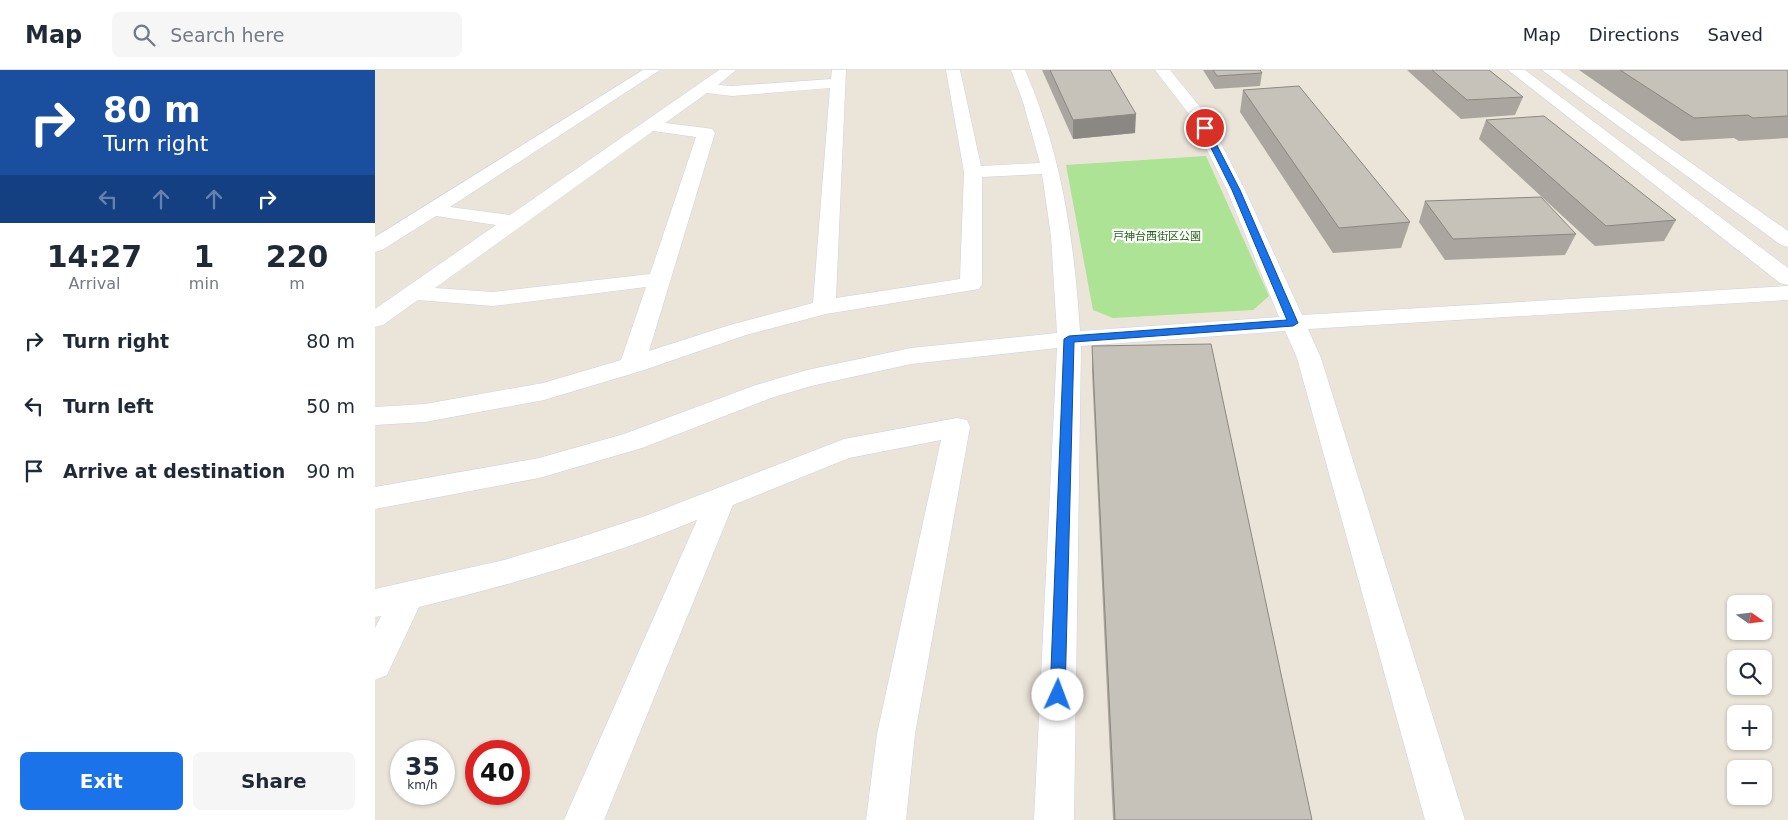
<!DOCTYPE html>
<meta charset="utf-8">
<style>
:root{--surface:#fff;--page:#f6f6f7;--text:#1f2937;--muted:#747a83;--line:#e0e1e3;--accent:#1a73e8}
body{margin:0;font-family:"DejaVu Sans","Noto Sans JP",sans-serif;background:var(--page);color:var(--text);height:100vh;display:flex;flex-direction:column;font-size:19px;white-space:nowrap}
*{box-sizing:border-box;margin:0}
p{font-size:16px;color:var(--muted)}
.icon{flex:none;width:28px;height:28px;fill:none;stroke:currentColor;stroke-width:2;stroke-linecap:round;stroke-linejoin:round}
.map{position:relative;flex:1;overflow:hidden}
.side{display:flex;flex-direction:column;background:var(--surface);width:375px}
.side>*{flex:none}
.guide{background:#1a4fa0;color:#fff;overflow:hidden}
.needle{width:32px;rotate:104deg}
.tools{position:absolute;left:1352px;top:525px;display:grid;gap:10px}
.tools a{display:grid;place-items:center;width:45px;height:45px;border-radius:8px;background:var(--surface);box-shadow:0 1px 4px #0004;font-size:25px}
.speed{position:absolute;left:15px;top:670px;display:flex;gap:10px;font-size:25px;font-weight:700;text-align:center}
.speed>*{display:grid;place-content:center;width:65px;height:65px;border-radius:50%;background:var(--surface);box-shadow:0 1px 4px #0004;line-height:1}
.speed small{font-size:12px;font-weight:400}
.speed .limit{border:8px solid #d22;background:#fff;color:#111}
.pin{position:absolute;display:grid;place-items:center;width:42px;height:42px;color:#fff;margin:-21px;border:2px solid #fff;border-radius:50%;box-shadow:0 1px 5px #0007}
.me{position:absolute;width:55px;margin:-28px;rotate:2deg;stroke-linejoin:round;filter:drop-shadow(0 0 4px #0008)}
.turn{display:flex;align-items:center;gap:18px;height:105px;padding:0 20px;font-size:22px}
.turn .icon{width:65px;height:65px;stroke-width:2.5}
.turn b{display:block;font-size:35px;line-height:42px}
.lanes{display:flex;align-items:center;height:48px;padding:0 20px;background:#0003;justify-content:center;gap:25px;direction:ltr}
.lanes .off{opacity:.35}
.eta{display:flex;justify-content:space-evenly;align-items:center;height:85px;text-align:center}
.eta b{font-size:30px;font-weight:600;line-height:35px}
.cta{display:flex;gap:10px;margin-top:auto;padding:10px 20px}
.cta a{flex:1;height:58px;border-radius:8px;background:var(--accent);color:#fff;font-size:20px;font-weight:600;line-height:58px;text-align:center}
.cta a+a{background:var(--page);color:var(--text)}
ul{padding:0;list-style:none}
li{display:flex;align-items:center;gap:15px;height:65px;padding:0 20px}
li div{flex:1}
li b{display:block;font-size:19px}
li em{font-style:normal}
header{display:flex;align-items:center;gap:30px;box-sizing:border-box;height:70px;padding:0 25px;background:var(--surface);border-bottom:1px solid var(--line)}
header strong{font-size:24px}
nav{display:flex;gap:28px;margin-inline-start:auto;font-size:18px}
.search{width:350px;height:45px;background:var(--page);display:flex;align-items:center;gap:12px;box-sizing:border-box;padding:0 18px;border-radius:8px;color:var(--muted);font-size:19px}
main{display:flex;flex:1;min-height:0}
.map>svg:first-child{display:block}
</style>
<header>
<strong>Map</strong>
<div class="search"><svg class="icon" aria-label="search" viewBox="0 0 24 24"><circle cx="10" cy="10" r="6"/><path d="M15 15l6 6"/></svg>Search here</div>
<nav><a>Map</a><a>Directions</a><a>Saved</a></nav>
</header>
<main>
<section class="side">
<div class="guide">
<div class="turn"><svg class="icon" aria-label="right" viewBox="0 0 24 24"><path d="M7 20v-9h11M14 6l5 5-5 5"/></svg><div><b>80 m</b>Turn right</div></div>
<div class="lanes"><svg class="icon off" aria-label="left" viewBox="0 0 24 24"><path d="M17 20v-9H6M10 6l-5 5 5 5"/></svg><svg class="icon off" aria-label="ahead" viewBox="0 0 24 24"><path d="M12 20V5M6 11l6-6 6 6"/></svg><svg class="icon off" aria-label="ahead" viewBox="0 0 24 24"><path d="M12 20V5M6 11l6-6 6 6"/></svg><svg class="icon" aria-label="right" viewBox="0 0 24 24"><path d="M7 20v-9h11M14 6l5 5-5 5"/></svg></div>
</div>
<div class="eta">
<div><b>14:27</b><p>Arrival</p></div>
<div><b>1</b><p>min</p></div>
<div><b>220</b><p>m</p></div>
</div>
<ul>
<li><svg class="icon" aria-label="right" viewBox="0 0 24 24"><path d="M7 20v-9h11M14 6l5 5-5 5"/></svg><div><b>Turn right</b></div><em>80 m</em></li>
<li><svg class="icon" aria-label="left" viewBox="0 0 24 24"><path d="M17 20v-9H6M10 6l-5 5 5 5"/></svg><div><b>Turn left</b></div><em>50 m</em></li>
<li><svg class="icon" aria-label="arrive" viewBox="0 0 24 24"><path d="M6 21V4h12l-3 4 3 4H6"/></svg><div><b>Arrive at destination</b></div><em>90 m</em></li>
</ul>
<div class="cta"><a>Exit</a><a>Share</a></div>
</section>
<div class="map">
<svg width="1413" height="750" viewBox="0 0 1413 750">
<rect width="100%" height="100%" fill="#ebe4d9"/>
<polygon fill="#ace394" points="831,86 894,226 878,240 738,248 718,240 691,95"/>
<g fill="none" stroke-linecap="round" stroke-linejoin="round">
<g stroke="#cfd1e2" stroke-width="1">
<g id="minor">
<path d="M 268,0 L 285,0 L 75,137 L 135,145 L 344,0 L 361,0 L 343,15 L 357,16 L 456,9 L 457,0 L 471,0 L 461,228 L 585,209 L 589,102 L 571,0 L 585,0 L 606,96 L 665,93 L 648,32 L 636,0 L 650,0 C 687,85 699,169 705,261 L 904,247 L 852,120 L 814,44 L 780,0 L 795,0 L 830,43 L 870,120 L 927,245 L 1413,216 L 1413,230 L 933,259 L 946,288 L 1090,750 L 1050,750 L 922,288 L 910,261 L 706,276 L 699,750 L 659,750 L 682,278 L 536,294 L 436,316 L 396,328 L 267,378 L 164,408 L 0,439 L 0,417 L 164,388 L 249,364 L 378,316 L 432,300 L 536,278 L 682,263 L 676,166 L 667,104 L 607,107 L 607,214 L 604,219 L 451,244 L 371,265 L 266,301 L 169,330 L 50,352 L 0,355 L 0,337 L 50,334 L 168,313 L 246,290 L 271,217 L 118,236 L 43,230 L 8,255 L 0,257 L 0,239 L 121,155 L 61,146 L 7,180 L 0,182 L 0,167 ZM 455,18 L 438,233 L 355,255 L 274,281 L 340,63 L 337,59 L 331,58 L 290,53 L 332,23 L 357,26 ZM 278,61 L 321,67 L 275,204 L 118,222 L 60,218 Z"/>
<polygon points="1133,0 1150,0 1413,198 1413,215 1405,213"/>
<polygon points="1167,0 1184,0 1413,161 1413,177 1406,175"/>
<path d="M 582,348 L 592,350 L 595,357 L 540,664 L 531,750 L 491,750 L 502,664 L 566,370 L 474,388 L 358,435 L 229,750 L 189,750 L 322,450 C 232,487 139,514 44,537 L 12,605 L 0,610 L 0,558 L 6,546 L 0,547 L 0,519 L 129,490 L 203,468 L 273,445 L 469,369 Z"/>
</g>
</g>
<use href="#minor" fill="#fff" fill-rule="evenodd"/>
</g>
<g fill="#aaa69f">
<polygon points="667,0 735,0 760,63 698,69"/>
<polygon points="828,0 885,0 887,3 885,16 840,19"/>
<polygon points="1032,0 1114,0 1148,27 1140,45 1086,49"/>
<polygon points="1204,0 1413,0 1413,68 1364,71 1359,68 1306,71"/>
<polygon points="868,20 1035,152 1026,178 958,183 865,42"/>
<polygon points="1111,50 1301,150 1289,171 1220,176 1104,69"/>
<polygon points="1050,131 1201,164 1190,185 1070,190 1044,152"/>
<polygon points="717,276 937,750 738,750 717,302"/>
</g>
<polygon fill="#8b8782" points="761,44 760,63 698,69 698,50"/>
<g fill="#c6c1b9" stroke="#8b8782">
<polygon points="675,0 735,0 761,44 698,50"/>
<polygon points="838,0 885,0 887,3 842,6"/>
<polygon points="1057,0 1114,0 1148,27 1092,30"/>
<polygon points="1245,0 1413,0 1413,46 1378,48 1373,45 1319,48"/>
<polygon points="924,16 1035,152 964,158 868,20"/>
<polygon points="1169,46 1301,150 1231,156 1111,50"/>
<polygon points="1166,127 1201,164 1078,169 1050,131"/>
<polygon points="836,274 937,750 740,750 717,276"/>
</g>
<polygon fill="#1a73e8" stroke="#114b97" points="830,56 833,58 865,120 923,253 918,256 699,272 690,625 688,630 683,632 677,630 675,625 689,269 694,266 912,250 857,120 826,58"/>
<g text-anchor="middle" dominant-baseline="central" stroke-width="4.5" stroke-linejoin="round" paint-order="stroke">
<g font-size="11" fill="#256519" stroke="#fff">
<text x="782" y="166">戸神台西街区公園</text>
</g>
</g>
</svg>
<div class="tools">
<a><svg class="needle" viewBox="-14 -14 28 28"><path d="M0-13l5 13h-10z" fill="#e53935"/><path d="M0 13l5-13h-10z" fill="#747a83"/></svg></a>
<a><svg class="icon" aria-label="search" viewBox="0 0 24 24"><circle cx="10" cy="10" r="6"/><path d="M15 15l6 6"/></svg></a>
<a>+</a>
<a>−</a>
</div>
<div class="speed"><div>35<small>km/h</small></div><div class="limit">40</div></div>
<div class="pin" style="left:830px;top:58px;background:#d93025"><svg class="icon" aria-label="arrive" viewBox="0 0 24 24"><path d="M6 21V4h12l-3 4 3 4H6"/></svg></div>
<svg class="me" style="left:683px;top:625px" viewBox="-20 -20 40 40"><circle r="19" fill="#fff"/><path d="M0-13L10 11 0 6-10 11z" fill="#1a73e8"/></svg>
</div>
</main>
